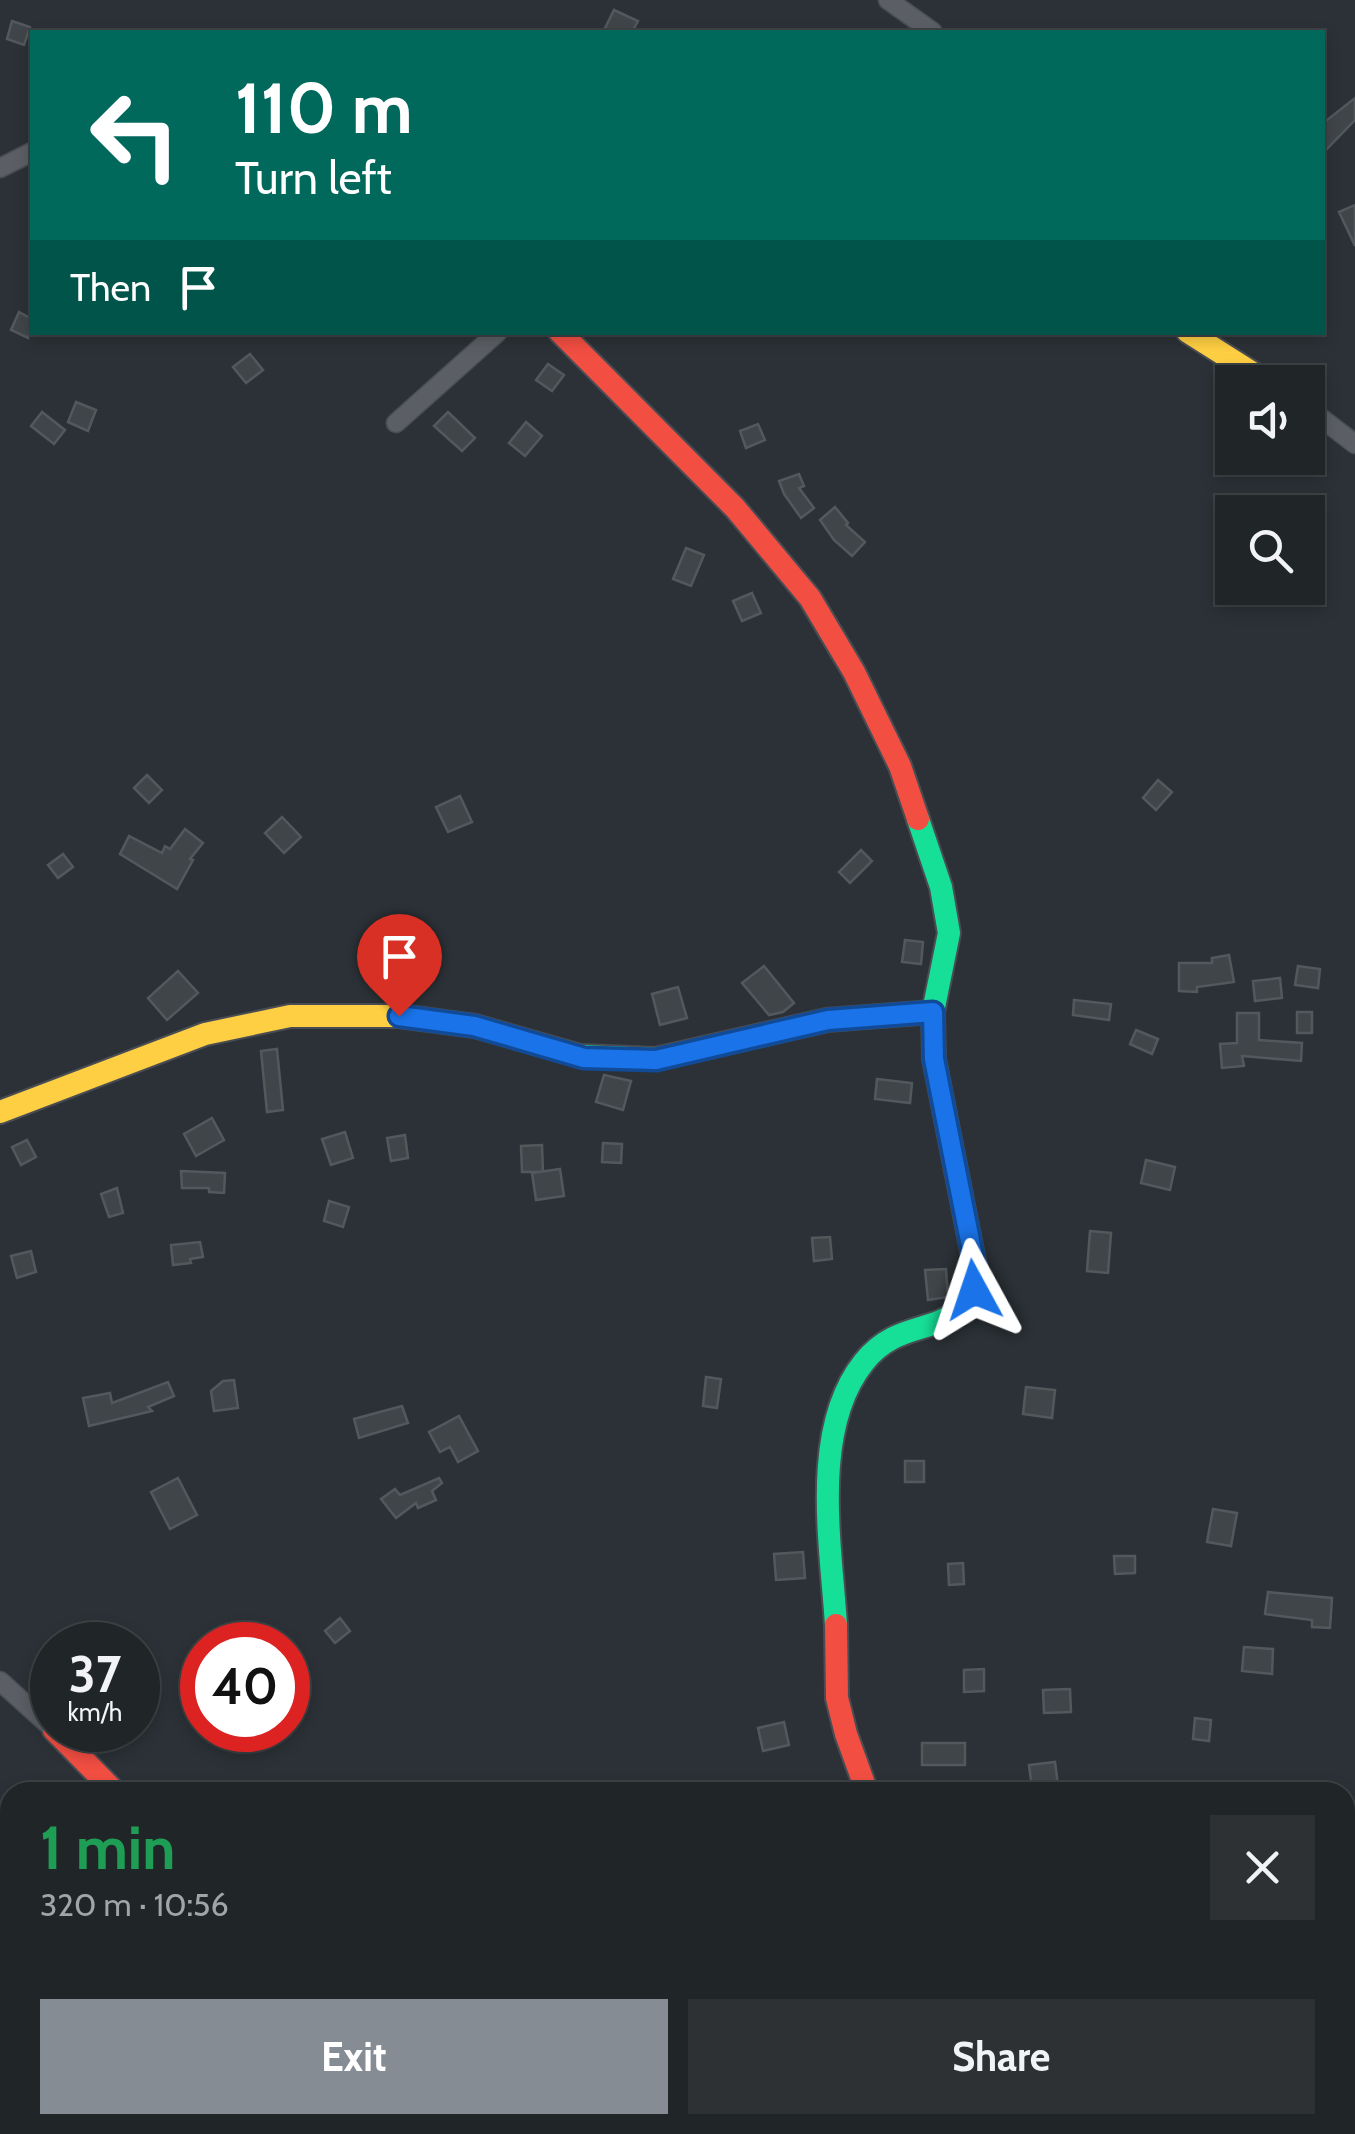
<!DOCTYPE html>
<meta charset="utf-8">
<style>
:root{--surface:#202528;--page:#2d3134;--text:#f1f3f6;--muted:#a2a5a8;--line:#3d4245;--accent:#858c94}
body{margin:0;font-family:Cabin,sans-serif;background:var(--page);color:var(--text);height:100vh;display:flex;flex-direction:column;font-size:38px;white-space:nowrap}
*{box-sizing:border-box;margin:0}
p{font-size:32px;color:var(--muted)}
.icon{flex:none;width:55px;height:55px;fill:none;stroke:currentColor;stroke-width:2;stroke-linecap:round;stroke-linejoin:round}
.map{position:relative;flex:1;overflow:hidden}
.drawer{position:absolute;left:0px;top:1782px;width:1355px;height:352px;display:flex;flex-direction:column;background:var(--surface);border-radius:30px 30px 0 0;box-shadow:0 5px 15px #0003,0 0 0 2px var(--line)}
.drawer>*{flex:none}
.hud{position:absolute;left:30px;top:30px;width:1295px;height:305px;border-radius:0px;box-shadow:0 5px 15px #0003,0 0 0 2px var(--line);background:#00695c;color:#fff;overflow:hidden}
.fabs{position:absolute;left:1215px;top:365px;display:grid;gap:20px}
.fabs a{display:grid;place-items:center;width:110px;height:110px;border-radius:0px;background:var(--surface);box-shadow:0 5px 15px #0003,0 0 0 2px var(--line);font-size:50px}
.speed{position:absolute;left:30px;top:1622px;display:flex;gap:20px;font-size:50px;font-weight:700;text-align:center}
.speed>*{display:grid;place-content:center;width:130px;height:130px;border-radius:50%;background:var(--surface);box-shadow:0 5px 15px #0003,0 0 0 2px var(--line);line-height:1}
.speed small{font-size:25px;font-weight:400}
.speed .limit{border:15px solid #d22;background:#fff;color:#111}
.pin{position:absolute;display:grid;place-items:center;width:85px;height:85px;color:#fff;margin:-102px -42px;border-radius:50% 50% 50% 0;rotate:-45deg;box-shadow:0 0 10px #0007}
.pin .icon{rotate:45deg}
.me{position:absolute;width:110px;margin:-55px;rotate:355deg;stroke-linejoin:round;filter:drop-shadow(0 0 8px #0008)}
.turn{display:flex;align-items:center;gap:35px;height:210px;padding:0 40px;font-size:45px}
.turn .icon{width:130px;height:130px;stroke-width:2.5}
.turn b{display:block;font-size:70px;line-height:85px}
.then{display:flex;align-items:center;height:95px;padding:0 40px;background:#0003;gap:20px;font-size:38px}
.round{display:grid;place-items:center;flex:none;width:105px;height:105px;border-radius:0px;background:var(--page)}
.overview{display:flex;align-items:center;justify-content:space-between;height:170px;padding:0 40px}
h1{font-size:60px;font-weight:700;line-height:75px;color:#1e9e55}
.button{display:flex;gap:20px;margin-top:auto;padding:20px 40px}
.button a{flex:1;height:115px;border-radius:0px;background:var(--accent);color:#fff;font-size:40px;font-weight:700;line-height:115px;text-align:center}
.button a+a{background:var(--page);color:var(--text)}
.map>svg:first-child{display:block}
</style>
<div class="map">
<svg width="1355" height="2134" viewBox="0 0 1355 2134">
<rect width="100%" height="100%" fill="#2b3136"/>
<g fill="#40454a" stroke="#53585d" stroke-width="2.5">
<polygon points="614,10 638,21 632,32 615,32 605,28"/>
<polygon points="12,21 30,27 24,45 7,39"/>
<polygon points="1355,98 1355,120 1322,154 1322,124"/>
<polygon points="1355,205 1355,246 1339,212"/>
<polygon points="19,312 32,319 28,338 11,330"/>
<polygon points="250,354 263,370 246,383 233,367"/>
<polygon points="548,364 564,375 552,391 536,380"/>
<polygon points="76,402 96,410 88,431 68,422"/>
<polygon points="42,412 65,430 54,444 31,426"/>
<polygon points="448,412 475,438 462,451 434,426"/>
<polygon points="526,422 542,436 525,456 509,443"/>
<polygon points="758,424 765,440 746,448 740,431"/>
<polygon points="799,474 804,486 799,488 814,508 801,518 784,494 779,481"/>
<polygon points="835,507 848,523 846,525 865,542 852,556 834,540 820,520"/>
<polygon points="686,548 704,555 691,586 673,579"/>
<polygon points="752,593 761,613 742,621 733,601"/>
<polygon points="147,775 162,790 149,803 134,788"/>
<polygon points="1158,780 1172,792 1156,810 1143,798"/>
<polygon points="460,796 472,822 448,832 436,807"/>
<polygon points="282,817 301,837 284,853 265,833"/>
<polygon points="185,829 203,843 190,859 193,860 177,889 120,854 129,836 162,853 165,846 170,849"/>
<polygon points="861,850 872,861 850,883 839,872"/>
<polygon points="63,854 73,867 58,878 48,865"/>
<polygon points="905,940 923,942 921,964 902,962"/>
<polygon points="1229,955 1234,982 1197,987 1197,992 1179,991 1179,963 1212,963 1212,958"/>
<polygon points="764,966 794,1003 783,1012 769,1015 742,983"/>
<polygon points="1298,966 1320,969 1318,988 1295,985"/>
<polygon points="178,971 198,993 167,1020 148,998"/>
<polygon points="1280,978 1282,998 1255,1001 1253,981"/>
<polygon points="678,987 687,1018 660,1025 652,994"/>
<polygon points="1074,1000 1111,1004 1109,1020 1073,1015"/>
<rect x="1297" y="1012" width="15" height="21"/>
<polygon points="1237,1013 1259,1013 1259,1040 1302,1043 1301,1061 1242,1056 1244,1066 1222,1068 1220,1044 1237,1043"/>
<polygon points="1136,1030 1158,1039 1152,1054 1130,1044"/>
<polygon points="277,1049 283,1110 267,1112 261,1051"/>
<polygon points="604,1075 631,1081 623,1110 596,1102"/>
<polygon points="877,1079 912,1083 910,1103 875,1099"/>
<polygon points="212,1118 224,1140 196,1156 184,1134"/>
<polygon points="345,1132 353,1158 331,1165 322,1139"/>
<polygon points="405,1135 408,1158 391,1161 387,1138"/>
<polygon points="27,1140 36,1157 21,1165 12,1147"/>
<polygon points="603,1143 622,1144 621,1163 602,1162"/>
<polygon points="542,1145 543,1172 522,1172 521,1146"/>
<polygon points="1146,1160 1175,1167 1170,1190 1141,1183"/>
<polygon points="560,1169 564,1196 536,1200 532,1173"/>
<polygon points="181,1171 225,1173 224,1193 209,1192 209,1188 182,1188"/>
<polygon points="117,1188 123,1213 109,1217 101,1194"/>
<polygon points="329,1201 349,1207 343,1227 324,1221"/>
<polygon points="1090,1231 1111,1233 1108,1273 1087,1271"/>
<polygon points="830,1237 832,1259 814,1261 812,1238"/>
<polygon points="200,1242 203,1257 190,1259 191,1263 173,1265 171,1245"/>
<polygon points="31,1251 36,1272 17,1278 11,1256"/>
<polygon points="946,1269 948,1297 928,1300 925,1270"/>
<polygon points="706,1377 721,1379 717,1408 703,1406"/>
<polygon points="234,1380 238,1408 214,1411 211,1391 223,1381"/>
<polygon points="168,1382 174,1396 148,1407 152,1411 89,1426 83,1398 110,1393 112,1403"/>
<polygon points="1026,1387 1055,1390 1052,1418 1023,1414"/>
<polygon points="402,1406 408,1423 359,1438 354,1419"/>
<polygon points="459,1416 478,1451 458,1462 450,1447 440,1452 429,1432"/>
<rect x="905" y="1461" width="19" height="21"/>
<polygon points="178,1478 197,1515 170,1529 151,1492"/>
<polygon points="439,1478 442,1483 432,1491 436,1500 418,1508 416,1503 396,1518 381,1499 395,1489 400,1495"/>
<polygon points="1213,1509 1237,1513 1231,1546 1207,1542"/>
<polygon points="803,1552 805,1578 776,1580 774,1554"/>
<polygon points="1114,1556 1135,1556 1135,1573 1115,1574"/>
<polygon points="963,1563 964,1584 949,1585 948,1564"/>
<polygon points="1268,1592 1332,1598 1330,1628 1312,1627 1312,1620 1265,1614"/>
<polygon points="340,1618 350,1631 335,1643 325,1631"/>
<polygon points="1244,1647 1273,1649 1272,1674 1242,1671"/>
<polygon points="984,1669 984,1691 964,1692 964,1670"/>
<polygon points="1070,1689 1071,1712 1044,1713 1043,1690"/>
<polygon points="1195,1718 1211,1720 1209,1741 1193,1739"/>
<polygon points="784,1722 789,1745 763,1751 758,1728"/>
<rect x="922" y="1743" width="43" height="22"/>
<polygon points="1055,1762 1058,1785 1032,1788 1029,1765"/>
</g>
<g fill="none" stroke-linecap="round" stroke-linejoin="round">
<g stroke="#494d53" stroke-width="21">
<g id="street">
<polyline points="888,0 933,32"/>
<polyline points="0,168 32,152"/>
<polyline points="1308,408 1355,444"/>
<polyline points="396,423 498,332"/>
<polyline points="0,1681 52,1728"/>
<polyline points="991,2125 995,2134"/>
<polyline points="90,2134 94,2125"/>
</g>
</g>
<g stroke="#494d53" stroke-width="26">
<g id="fast">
<polyline points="580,1056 656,1059 827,1020 933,1012"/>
<path d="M 836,1625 C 831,1545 810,1429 864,1362 C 906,1309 962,1346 976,1271 L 934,1059 L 933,1012 L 949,933 L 941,887 L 918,819"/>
</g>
</g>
<g stroke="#494d53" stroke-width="26">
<g id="slow">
<polyline points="1188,332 1267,382"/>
<polyline points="0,1112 205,1034 290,1016 399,1016 475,1026 580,1056"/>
</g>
</g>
<g stroke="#494d53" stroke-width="26">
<g id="jam">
<polyline points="560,332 735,508 810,598 854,672 900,766 918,819"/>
<polyline points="836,1625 837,1698 846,1734 867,1792"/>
<polyline points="54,1730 115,1792"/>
</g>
</g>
<use href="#street" stroke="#5b5e64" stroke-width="18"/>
<use href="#fast" stroke="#16e098" stroke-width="22"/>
<use href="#slow" stroke="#ffcf43" stroke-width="22"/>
<use href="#jam" stroke="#f24e42" stroke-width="22"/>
</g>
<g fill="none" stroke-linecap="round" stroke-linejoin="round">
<g stroke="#114b97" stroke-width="25">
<polyline id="route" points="399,1016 474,1026 584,1058 656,1060 828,1020 933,1012 934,1059 976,1271 974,1290"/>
</g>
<use href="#route" stroke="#1a73e8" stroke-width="18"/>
</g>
</svg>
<div class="fabs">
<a><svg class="icon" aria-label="sound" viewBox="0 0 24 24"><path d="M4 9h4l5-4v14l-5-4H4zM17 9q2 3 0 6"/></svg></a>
<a><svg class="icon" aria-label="search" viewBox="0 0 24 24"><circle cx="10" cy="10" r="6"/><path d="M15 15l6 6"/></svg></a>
</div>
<div class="speed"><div>37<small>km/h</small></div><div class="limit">40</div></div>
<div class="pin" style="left:399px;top:1016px;background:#d93025"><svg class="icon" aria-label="arrive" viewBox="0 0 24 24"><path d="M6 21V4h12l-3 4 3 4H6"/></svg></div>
<svg class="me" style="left:974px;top:1290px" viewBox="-20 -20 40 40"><path d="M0-17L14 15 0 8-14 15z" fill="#1a73e8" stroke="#fff" stroke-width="4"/></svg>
<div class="hud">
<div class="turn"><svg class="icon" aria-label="left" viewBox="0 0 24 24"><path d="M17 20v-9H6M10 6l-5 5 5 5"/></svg><div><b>110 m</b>Turn left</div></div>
<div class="then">Then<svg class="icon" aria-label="arrive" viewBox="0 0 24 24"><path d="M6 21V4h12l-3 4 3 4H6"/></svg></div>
</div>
<section class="drawer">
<div class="overview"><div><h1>1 min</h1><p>320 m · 10:56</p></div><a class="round"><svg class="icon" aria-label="close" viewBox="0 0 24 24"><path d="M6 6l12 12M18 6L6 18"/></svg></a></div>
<div class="button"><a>Exit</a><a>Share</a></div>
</section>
</div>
